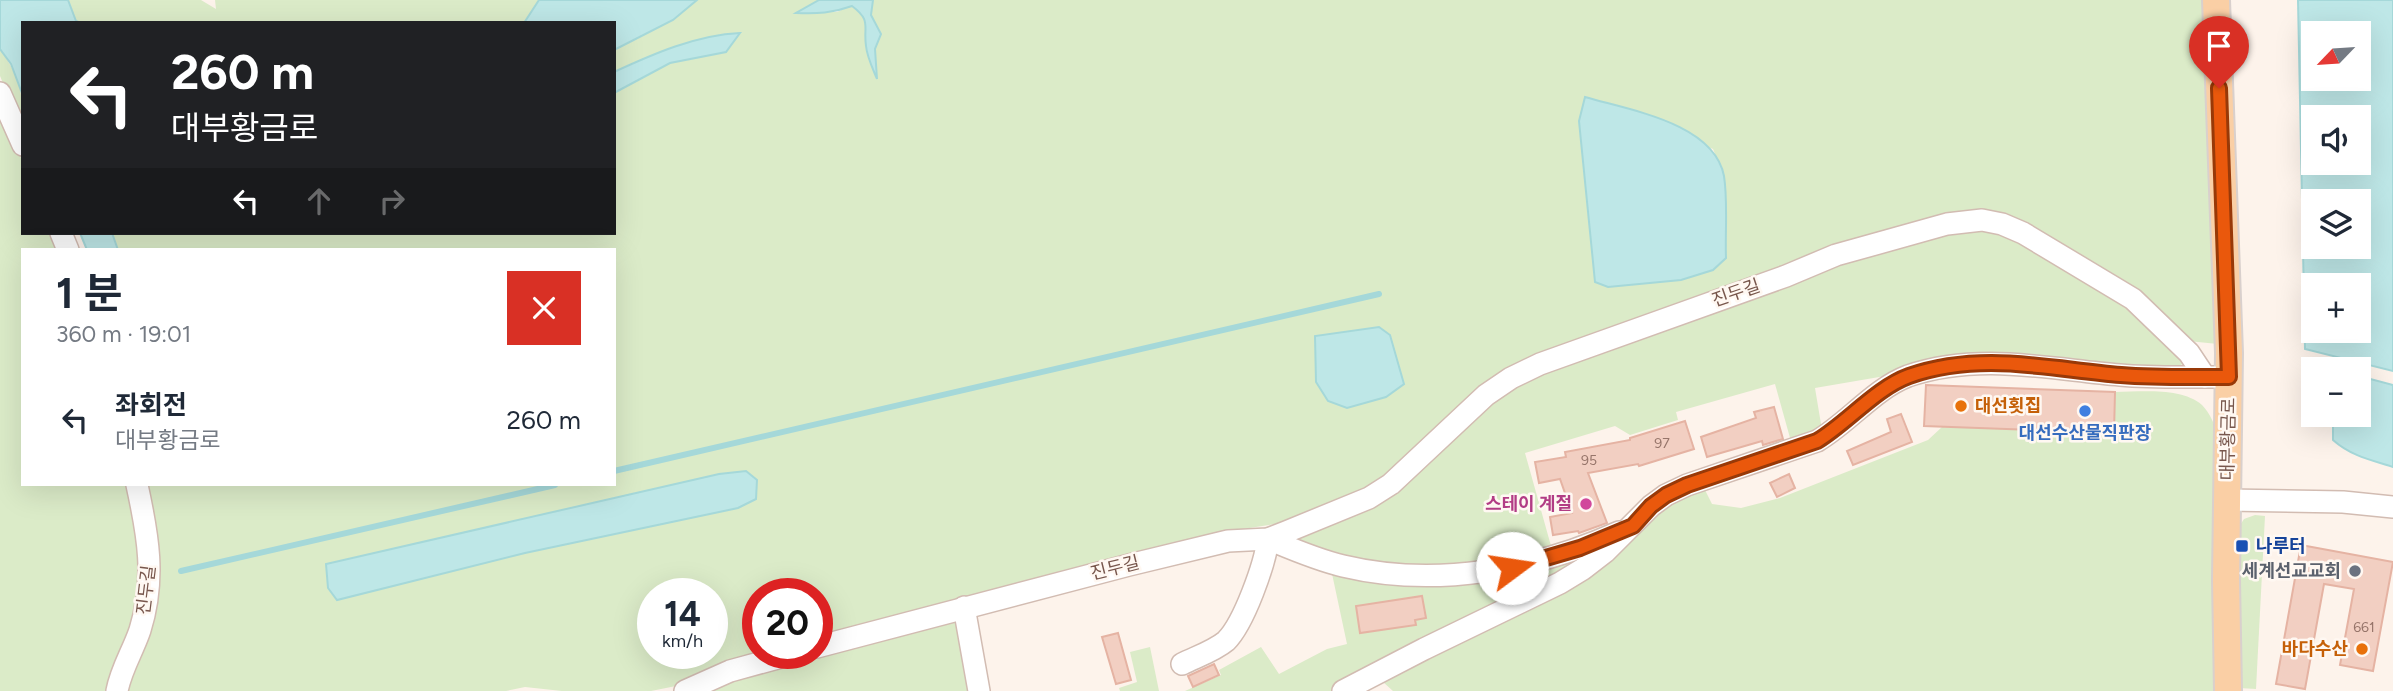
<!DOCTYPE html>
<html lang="ko">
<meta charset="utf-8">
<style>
:root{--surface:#fff;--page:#f6f6f7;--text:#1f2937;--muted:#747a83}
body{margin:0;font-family:Figtree,"Noto Sans KR",sans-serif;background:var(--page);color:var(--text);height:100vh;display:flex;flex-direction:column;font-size:26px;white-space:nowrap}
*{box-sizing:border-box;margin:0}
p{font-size:23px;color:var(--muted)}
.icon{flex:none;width:38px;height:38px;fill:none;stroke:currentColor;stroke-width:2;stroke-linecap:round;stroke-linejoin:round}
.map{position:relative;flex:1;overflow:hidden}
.details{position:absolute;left:21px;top:248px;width:595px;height:238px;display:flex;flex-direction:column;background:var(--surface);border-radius:0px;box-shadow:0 7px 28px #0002}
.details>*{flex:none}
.guide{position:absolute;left:21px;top:21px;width:595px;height:214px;border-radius:0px;box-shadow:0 7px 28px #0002;background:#202124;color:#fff;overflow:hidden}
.needle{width:46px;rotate:245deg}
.controls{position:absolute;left:2301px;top:21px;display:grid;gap:14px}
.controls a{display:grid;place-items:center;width:70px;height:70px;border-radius:0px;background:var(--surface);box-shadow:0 7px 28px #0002;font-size:35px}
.speed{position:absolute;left:637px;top:578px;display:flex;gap:14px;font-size:35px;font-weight:700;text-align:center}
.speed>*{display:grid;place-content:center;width:91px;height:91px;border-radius:50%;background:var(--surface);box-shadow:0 7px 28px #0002;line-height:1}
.speed small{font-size:18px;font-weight:400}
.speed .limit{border:10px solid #d22;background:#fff;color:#111}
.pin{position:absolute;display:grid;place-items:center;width:60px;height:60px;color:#fff;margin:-72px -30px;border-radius:50% 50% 50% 0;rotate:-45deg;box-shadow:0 0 7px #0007}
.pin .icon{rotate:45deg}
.me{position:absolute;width:77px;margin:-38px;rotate:76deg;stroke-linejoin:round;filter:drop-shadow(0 0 5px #0008)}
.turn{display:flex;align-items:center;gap:24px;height:147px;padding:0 35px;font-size:32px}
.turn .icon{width:91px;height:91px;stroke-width:2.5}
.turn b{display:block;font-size:49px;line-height:60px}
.lanes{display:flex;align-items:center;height:66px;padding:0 35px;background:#0003;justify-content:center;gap:35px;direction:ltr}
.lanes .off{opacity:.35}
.round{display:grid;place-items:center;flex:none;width:74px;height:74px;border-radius:0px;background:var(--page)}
.summary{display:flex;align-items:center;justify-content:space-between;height:119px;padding:0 35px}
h1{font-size:42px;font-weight:700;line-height:52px}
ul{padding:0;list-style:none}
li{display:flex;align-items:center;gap:21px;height:105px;padding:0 35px}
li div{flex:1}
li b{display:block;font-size:26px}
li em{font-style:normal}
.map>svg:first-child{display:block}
</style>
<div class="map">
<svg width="2393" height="691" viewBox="0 0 2393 691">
<rect width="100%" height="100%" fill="#fdf3eb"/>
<g fill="#dbebc8" fill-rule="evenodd">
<polygon points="68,0 201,0 216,9 215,0 539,0 524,23 81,23 76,21"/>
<path d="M 697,0 L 819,0 L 798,12 L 837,12 L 852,5 C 874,23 863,27 866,48 C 868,57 873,67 876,76 L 875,49 L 881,34 L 871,14 L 873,0 L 2205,0 L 2218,344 L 2188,341 L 1986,216 L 1524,366 L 1374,488 L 1301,520 L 1243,529 L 1146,552 L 817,640 L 817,593 L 758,593 L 758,653 L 681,685 L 651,691 L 562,691 L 525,687 L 506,691 L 121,691 L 147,633 L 143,485 L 614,485 L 614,250 L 118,250 L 112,233 L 614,233 L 614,93 L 670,63 L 726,52 L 723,34 L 686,43 L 614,72 L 614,50 L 673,20 ZM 1586,97 L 1713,149 L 1724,176 L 1726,258 L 1579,121 ZM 745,471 L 738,508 L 525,553 L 337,600 L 328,588 L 326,564 L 719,474 ZM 653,593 L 712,593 L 712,653 L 653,653 Z"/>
<path d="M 0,49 C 21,79 23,94 23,130 L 0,76 Z"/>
<polygon points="0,108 23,163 23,233 52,233 59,250 23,250 23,485 129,485 143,550 137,614 119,652 106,691 0,691"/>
<polygon points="1997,229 2125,302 2184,363 2173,370 2030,356 1956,355 1891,375 1815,388 1822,430 1792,445 1775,384 1676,412 1678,420 1630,435 1615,426 1525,453 1553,553 1508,563 1381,567 1300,546 1293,537 1444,438 1535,371 1922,236"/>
<path d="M 2115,392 C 2141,392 2181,387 2202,405 C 2210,413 2214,424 2218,434 L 2217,691 L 1393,691 L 1383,682 L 1376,682 L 1432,652 L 1666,505 L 1703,486 L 1712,504 L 1741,508 L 1780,498 L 1928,440 L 1942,427 L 2114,433 Z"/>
<polygon points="2255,515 2265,516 2256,689 2239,688 2237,530 2244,519"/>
<polygon points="1609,538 1573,568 1433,637 1331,691 1185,691 1221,675 1219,670 1261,647 1279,674 1327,649 1347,644 1331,569 1388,578"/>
<polygon points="943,621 956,623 973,691 710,691 734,678"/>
<polygon points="1150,647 1159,691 1120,691 1119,688 1137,682 1130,652"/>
</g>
<g fill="#bee7e7" stroke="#a5d8d9" stroke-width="2" fill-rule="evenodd">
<polygon points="0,0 68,0 76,21 81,23 23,23 23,96 11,64 0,49"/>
<polygon points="539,0 697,0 673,20 614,50 614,23 524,23"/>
<path d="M 819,0 L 873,0 L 871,15 L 881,34 L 875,49 L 877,79 C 873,69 867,57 866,46 C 863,26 872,21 852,6 C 833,13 817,14 796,13 Z"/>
<path d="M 2298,0 L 2393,0 L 2393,371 L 2305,349 ZM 2314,33 L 2359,33 L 2359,79 L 2314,79 ZM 2359,117 L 2359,163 L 2314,163 L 2314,117 ZM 2359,201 L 2359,247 L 2314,247 L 2314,201 ZM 2314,285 L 2359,285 L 2359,331 L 2314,331 Z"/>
<path d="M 740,33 L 726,52 L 670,63 L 614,93 L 614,72 C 653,54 696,35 740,33 Z"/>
<path d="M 1585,97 C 1629,110 1714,123 1724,176 C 1728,201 1725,233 1726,258 L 1713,270 L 1681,280 L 1608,287 L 1595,282 L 1579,121 Z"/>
<polygon points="80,233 112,233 118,250 87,250"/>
<polygon points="1379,327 1390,335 1404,384 1386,397 1347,408 1328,401 1316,382 1315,336"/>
<path d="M 2359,376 L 2393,385 L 2393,467 C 2371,460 2351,456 2333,440 L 2333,415 L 2359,415 Z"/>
<polygon points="746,471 757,480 756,499 738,508 525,553 337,600 328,588 326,564 719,474"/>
</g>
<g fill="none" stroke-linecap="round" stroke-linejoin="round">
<g stroke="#a5d8d9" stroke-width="6">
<polyline points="614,471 1379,294"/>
<polyline points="181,571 555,485"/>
</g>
</g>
<g fill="#f2cfc2" stroke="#e5b3a3" stroke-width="2">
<polygon points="1926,385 2115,392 2114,433 1924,426"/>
<polygon points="1774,407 1783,439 1763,445 1762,441 1707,457 1701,437 1756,418 1754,412"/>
<polygon points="1901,414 1912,442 1853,465 1847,451 1891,432 1887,419"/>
<polygon points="1685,421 1694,449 1639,466 1638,464 1588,473 1607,523 1579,533 1578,531 1553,535 1550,517 1572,513 1560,479 1539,483 1535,462 1566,457 1565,452 1630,440 1630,438"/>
<polygon points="1789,474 1795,488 1777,497 1770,483"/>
<polygon points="2301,545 2393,562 2373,671 2340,665 2354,589 2324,584 2305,689 2276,684"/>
<polygon points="1422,596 1426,618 1415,620 1416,625 1360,633 1356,606"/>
<polygon points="1118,633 1131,680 1116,684 1102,637"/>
<polygon points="1214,664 1219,675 1193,687 1188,676"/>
</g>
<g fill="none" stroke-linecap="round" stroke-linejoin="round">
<g stroke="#d2bcb2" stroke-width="24">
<g id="minor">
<polyline points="0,93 23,145"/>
<polyline points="61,233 68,250"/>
<polyline points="2227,500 2343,502 2393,507"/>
<polyline points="964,607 979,691"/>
<polyline points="817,647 1129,565 1228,541 1268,539 1286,532 1369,498 1391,484 1486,395 1511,378 1540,364 1786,276 1836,255 1947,224 1982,220 2002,224 2023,233 2133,299 2189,353 2205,377"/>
<path d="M 1182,664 C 1196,657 1214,651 1226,641 C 1244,623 1265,564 1268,539 C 1292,549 1317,560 1343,566 C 1435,588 1534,570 1619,532"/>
<path d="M 117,691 C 121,669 133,651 140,630 C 156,579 148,535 137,485"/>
<polyline points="685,691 730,671 796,653"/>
<path d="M 1343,691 L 1424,649 L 1560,583 L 1583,569 L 1605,552 L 1651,506 L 1666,495 L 1687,485 L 1817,441 C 1848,423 1874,389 1908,376 C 1979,352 2048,369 2120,375 C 2152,378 2184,377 2216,377"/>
</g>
</g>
<g stroke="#d9d0cd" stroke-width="30">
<polyline id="major" points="2216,0 2229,353 2226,580 2228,691"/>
</g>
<use href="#minor" stroke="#fff" stroke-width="21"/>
<use href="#major" stroke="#facfa5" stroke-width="26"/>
</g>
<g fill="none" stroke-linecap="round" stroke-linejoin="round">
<g stroke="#983908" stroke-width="18">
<path id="route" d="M 1512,568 L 1580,548 L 1633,526 L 1651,506 L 1666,495 L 1687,485 L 1817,441 C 1847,423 1876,388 1909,376 C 1982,351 2048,369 2121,375 C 2157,378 2193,377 2229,377 L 2219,88"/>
</g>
<use href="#route" stroke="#ea580c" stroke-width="12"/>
</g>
<g fill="#e8710a" stroke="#fff8f2" stroke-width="2.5">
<circle cx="1961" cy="406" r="7"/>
<circle cx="2362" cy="649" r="7"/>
</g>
<circle fill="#3f7fe0" stroke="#fff8f2" stroke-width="2.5" cx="2085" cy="411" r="7"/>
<circle fill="#d1479c" stroke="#fff8f2" stroke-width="2.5" cx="1586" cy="504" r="7"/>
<rect fill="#1a4fb4" stroke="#fff8f2" stroke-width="2.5" x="2235" y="539" width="14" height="14" rx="3.5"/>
<circle fill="#6b7280" stroke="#fff8f2" stroke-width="2.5" cx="2355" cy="571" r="7"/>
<g text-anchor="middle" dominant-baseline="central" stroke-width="5" stroke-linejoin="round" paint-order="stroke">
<g font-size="14" fill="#96756a">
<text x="1662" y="443">97</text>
<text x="1589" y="460">95</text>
<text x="2364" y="627">661</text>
</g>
<g font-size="18" fill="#78574d" stroke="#fff8f2">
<text transform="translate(1736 293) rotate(-19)">진두길</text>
<text transform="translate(2228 439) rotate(-89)">대부황금로</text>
<text transform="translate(1115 568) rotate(-14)">진두길</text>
<text transform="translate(146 590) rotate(-83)">진두길</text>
</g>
<g font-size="18" font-weight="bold" fill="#c56008" stroke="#fff8f2" text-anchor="start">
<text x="1975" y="406">대선횟집</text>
<text x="2348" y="649" text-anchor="end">바다수산</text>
</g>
<g font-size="18" font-weight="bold" fill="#366cbe" stroke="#fff8f2">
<text x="2085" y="433">대선수산물직판장</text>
</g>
<g font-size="18" font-weight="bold" fill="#b23c85" stroke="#fff8f2" text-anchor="end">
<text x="1572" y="504">스테이 계절</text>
</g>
<g font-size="18" font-weight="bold" fill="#164399" stroke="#fff8f2" text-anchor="start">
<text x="2256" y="546">나루터</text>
</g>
<g font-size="18" font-weight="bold" fill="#5b616d" stroke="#fff8f2" text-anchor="end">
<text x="2341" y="571">세계선교교회</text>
</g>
</g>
</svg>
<div class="controls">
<a><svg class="needle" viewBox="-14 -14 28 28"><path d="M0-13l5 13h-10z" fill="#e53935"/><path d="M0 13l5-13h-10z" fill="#747a83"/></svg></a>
<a><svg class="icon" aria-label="sound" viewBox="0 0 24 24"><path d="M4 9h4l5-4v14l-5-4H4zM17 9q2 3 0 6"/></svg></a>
<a><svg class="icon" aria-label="layers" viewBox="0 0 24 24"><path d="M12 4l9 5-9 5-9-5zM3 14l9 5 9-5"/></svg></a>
<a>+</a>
<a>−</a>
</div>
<div class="speed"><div>14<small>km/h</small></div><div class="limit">20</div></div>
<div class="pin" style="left:2219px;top:88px;background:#d93025"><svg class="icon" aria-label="arrive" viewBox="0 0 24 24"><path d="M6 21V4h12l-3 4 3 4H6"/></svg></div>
<svg class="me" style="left:1512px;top:568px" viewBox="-20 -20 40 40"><circle r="19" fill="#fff"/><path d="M0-13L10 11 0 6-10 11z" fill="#ea580c"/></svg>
<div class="guide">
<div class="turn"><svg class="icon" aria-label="left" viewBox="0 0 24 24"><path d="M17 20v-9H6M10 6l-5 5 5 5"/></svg><div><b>260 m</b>대부황금로</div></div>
<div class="lanes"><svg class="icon" aria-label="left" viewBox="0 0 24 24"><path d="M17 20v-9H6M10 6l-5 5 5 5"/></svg><svg class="icon off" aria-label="ahead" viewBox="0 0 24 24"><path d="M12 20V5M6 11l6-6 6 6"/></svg><svg class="icon off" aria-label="right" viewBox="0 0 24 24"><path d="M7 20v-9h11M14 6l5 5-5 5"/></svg></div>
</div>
<section class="details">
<div class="summary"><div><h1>1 분</h1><p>360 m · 19:01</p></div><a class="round" style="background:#d93025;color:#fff"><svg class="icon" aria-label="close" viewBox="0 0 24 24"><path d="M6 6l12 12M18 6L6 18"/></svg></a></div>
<ul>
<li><svg class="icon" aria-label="left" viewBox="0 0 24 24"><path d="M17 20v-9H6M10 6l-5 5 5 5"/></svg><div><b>좌회전</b><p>대부황금로</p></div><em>260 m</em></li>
</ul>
</section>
</div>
